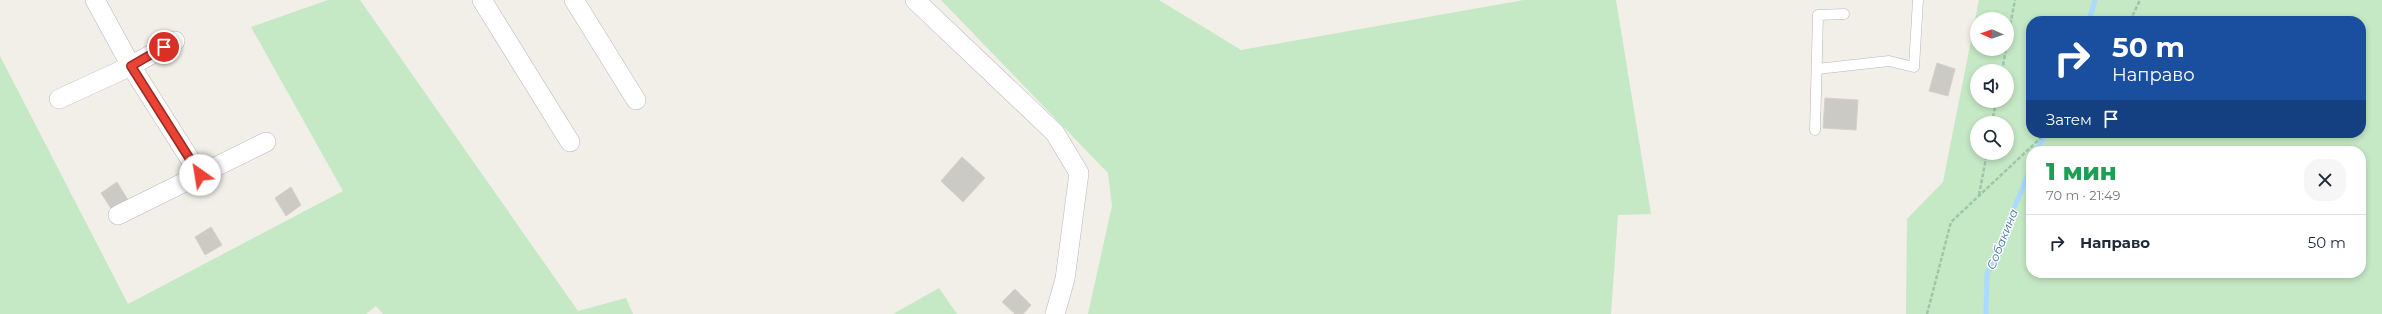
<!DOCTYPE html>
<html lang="ru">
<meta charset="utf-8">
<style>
:root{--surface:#fff;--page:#f6f6f7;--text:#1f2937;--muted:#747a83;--line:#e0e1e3}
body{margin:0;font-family:Montserrat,sans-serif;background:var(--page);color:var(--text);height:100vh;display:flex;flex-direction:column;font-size:15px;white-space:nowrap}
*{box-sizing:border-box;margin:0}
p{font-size:13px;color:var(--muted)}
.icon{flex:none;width:22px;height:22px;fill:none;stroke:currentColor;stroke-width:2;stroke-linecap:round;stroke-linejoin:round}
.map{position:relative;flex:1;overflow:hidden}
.details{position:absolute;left:2026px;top:146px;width:340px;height:132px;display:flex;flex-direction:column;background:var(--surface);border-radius:16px;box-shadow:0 2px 6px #0003}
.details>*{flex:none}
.banner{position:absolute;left:2026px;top:16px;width:340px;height:122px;border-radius:16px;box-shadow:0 2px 6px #0003;background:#1a4fa0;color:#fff;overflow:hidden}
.needle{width:26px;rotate:272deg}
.buttons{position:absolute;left:1970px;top:12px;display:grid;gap:8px}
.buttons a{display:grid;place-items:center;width:44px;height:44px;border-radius:50%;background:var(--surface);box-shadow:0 2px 6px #0003;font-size:20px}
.pin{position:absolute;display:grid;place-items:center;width:34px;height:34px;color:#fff;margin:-17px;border:2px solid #fff;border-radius:50%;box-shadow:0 1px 4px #0007}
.me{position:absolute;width:44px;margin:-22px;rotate:328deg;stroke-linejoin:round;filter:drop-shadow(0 0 3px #0008)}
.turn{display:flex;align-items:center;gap:14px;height:84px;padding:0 20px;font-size:18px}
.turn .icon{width:52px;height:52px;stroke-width:2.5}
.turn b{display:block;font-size:28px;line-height:34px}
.then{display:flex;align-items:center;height:38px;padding:0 20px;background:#0003;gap:8px;font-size:15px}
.round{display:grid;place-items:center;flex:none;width:42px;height:42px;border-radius:16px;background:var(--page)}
.overview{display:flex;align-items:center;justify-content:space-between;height:68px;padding:0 20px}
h1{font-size:24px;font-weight:800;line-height:30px;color:#1e9e55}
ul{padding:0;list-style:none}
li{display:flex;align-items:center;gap:12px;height:56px;padding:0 20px;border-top:1px solid var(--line)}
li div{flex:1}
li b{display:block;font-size:15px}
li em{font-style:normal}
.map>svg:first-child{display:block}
</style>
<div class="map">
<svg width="2382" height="314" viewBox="0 0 2382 314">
<rect width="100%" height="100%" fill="#f1efe8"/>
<g fill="#c5e8c5" fill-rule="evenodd">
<polygon points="328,0 360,0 578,311 626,298 633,314 383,314 376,306 366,314 0,314 0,56 128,304 343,191 251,27"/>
<polygon points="941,0 1159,0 1241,50 1524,0 1616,0 1651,214 1618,215 1611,314 1088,314 1112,206 1108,173"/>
<path d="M 1979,0 L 2382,0 L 2382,314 L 1906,314 L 1907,219 L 1943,182 ZM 1977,19 L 2007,19 L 2007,49 L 1977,49 ZM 2031,21 L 2361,21 L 2361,133 L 2031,133 ZM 1977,71 L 2007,71 L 2007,101 L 1977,101 ZM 1977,123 L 2007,123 L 2007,153 L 1977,153 ZM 2031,151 L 2361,151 L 2361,273 L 2031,273 Z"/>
<polygon points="939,288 957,314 893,314"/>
</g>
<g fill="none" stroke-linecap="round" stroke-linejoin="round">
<g stroke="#aadaff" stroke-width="5">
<polyline points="2089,21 2095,0"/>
<polyline points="2037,151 2045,133"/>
<polyline points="1986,314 1987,274 2031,167"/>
</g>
</g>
<g fill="#cccac5" stroke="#d6d1c6">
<polygon points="1937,63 1955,69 1948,96 1929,91"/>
<polygon points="1825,98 1858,100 1856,130 1823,128"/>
<polygon points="962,157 985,178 963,202 941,181"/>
<polygon points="117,182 128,200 112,210 101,193"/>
<polygon points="291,187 301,205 286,216 275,198"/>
<polygon points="211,227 222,245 205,255 195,237"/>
<polygon points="1015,289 1031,305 1023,314 1015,314 1002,302"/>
</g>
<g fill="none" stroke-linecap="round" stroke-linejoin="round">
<g stroke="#b5b8bc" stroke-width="11">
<g id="service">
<polyline points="1817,69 1889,61 1914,67 1918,0"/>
<polyline points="1815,130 1818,15 1844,14"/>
</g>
</g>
<g stroke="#b5b8bc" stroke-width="20">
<g id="minor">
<polyline points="95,0 131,66 200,175"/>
<polyline points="482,0 570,142"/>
<polyline points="574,0 636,100"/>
<polyline points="915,0 1055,133 1079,173 1065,279 1055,314"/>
<polyline points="59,99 131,66 175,41"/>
<polyline points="118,215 266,142"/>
</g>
</g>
<g stroke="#9cc7a9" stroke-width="2.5" stroke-dasharray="4 2" stroke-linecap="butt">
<polyline points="2130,21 2140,0"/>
<polyline points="2007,42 2015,0"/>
<polyline points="2002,71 2006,49"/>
<polyline points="1992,123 1996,101"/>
<polyline points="1979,195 1987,153"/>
<polyline points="1927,314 1951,222 2046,133"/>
</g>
<use href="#service" stroke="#fff" stroke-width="10"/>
<use href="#minor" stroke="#fff" stroke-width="19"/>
</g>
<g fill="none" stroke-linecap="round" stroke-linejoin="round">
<g stroke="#982c22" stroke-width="10">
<polyline id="route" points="164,47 131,66 200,175"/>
</g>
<use href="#route" stroke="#ea4335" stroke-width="7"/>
</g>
<g text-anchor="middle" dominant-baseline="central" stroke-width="3" stroke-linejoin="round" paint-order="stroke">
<g font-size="12" font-style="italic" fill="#4174aa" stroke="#fff">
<text transform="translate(2002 239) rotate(-68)">Собакина</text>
</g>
</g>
</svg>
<div class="buttons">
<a><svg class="needle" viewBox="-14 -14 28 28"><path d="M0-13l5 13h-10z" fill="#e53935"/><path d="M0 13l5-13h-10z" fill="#747a83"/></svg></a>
<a><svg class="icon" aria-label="sound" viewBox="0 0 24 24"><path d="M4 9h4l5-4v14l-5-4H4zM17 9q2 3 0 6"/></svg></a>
<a><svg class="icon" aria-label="search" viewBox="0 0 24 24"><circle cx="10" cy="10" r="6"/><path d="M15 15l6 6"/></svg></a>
</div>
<div class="pin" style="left:164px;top:47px;background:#d93025"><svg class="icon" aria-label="arrive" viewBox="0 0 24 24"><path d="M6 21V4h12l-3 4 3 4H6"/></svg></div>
<svg class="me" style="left:200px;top:175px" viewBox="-20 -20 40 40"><circle r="19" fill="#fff"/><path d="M0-13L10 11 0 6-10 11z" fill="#ea4335"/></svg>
<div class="banner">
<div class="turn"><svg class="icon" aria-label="right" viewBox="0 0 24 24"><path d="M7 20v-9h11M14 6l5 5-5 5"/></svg><div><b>50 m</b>Направо</div></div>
<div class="then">Затем<svg class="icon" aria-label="arrive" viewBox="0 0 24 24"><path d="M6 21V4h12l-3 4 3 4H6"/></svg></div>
</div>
<section class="details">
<div class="overview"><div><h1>1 мин</h1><p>70 m · 21:49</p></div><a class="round"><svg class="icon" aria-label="close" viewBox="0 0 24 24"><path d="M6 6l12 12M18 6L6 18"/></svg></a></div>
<ul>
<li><svg class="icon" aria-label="right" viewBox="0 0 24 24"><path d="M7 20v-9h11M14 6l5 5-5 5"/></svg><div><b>Направо</b></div><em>50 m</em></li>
</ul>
</section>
</div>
